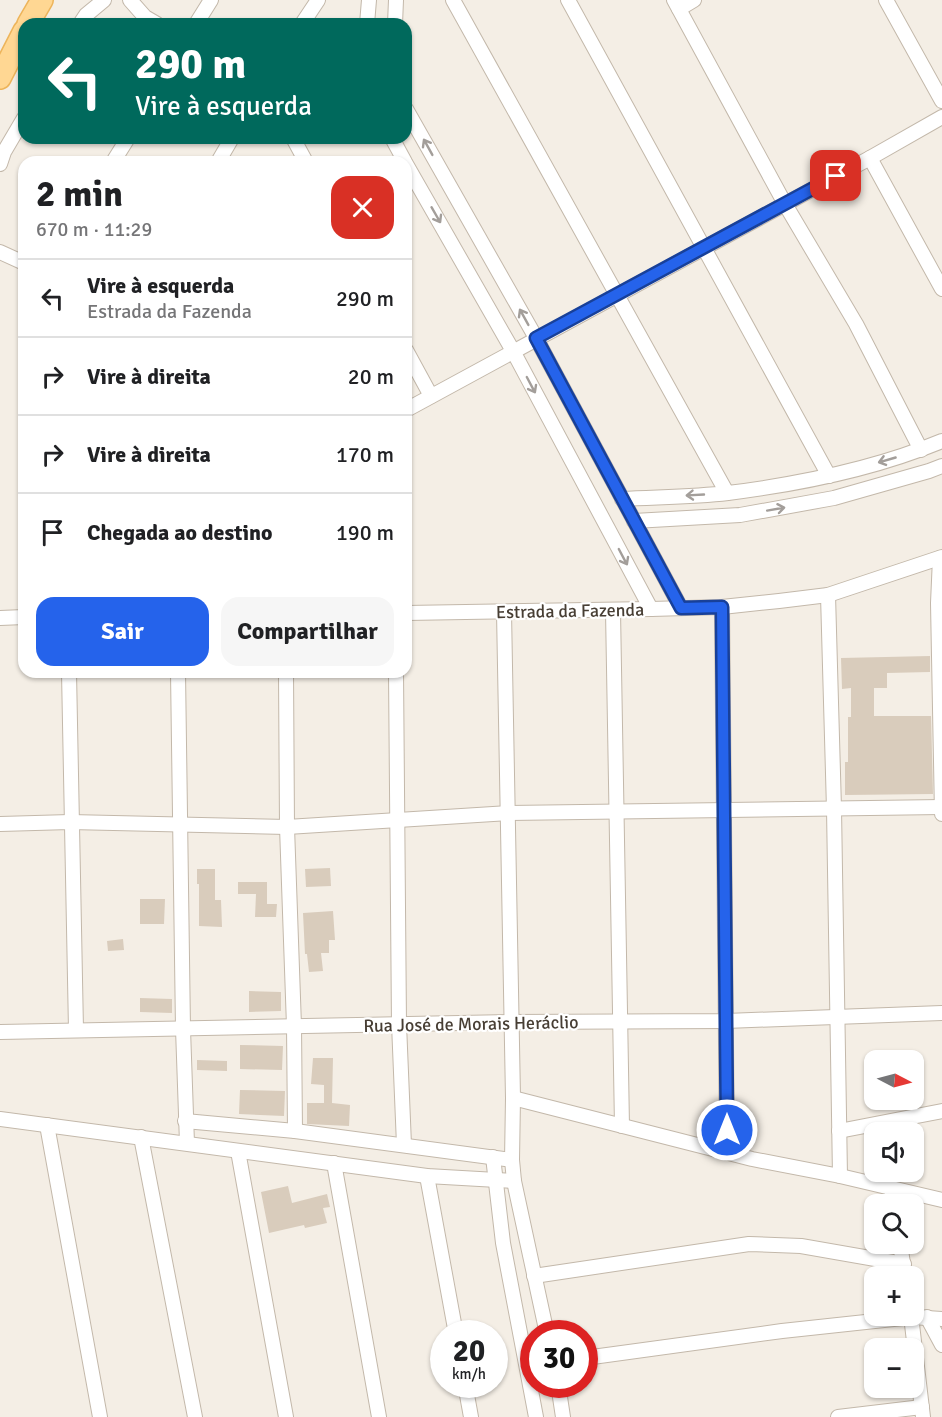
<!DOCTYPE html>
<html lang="pt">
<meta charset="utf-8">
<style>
:root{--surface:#fff;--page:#f6f6f6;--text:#202124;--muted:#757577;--line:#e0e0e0;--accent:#2563eb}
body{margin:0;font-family:Signika,sans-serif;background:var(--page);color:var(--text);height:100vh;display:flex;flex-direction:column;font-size:22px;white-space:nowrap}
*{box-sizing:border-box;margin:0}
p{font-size:20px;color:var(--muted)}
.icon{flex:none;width:33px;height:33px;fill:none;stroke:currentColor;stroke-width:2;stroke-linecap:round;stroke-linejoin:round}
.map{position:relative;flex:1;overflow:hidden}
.side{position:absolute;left:18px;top:156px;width:394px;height:522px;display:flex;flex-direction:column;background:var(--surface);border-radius:18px;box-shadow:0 2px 4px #0004}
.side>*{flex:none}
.top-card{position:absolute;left:18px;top:18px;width:394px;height:126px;border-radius:18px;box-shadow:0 2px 4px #0004;background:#00695c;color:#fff;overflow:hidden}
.needle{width:39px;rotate:96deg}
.fabs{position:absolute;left:864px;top:1050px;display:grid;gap:12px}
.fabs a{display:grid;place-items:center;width:60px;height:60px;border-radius:12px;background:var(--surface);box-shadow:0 2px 4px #0004;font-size:30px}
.speed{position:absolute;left:430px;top:1320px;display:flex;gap:12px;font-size:30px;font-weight:700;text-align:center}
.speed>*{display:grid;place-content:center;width:78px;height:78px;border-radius:50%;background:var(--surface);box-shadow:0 2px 4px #0004;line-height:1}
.speed small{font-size:15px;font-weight:400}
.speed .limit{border:9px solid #d22;background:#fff;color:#111}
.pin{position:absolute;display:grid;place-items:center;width:51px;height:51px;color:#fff;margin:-26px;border-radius:12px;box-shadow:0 3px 9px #0006}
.me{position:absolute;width:66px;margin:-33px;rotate:0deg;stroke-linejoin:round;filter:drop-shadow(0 0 4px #0008)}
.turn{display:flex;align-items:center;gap:21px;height:126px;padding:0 18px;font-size:27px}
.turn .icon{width:78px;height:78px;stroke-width:2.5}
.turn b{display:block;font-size:42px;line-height:51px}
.round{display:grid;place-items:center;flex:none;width:63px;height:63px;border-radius:18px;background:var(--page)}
.overview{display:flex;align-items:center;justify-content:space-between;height:102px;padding:0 18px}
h1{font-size:36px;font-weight:700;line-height:45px}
.cta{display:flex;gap:12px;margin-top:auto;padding:12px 18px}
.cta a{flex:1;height:69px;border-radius:18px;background:var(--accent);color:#fff;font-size:24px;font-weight:700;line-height:69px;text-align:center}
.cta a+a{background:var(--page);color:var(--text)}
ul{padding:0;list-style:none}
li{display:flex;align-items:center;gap:18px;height:78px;padding:0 18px;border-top:2px solid var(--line)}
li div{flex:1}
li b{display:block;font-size:22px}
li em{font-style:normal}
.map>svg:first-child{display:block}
</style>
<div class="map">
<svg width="942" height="1417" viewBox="0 0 942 1417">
<rect width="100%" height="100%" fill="#f4eee5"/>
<g fill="#d9ccbc">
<polygon points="930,656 930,672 887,673 887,688 874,688 874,716 931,716 933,794 845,795 845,762 848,762 848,717 851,717 851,688 842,689 841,658"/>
<polygon points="330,868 331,886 306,887 305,869"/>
<polygon points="197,869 215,869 215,900 221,900 222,927 199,926 199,884 197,884"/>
<polygon points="238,882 267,882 267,904 277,904 276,917 255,917 256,894 238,894"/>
<polygon points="140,899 165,899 164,924 140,924"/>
<polygon points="333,911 335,940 329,940 329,953 321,953 323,971 309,972 307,954 305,954 303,913"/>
<polygon points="123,939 124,950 108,951 107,941"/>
<polygon points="249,991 281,992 281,1011 249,1012"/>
<polygon points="140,998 172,999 172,1013 140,1012"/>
<polygon points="240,1045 283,1046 282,1070 240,1069"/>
<polygon points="313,1058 333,1058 332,1103 350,1105 349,1126 307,1124 307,1103 324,1103 324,1085 311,1084"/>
<polygon points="197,1060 227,1061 227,1071 197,1070"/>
<polygon points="240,1090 285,1091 284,1116 239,1114"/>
<polygon points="288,1186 292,1203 327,1194 330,1207 323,1208 327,1223 305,1228 304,1225 269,1233 261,1192"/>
</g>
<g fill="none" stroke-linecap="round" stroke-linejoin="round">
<g stroke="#c3b8aa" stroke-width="16">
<g id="street">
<polyline points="130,0 145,17 157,24"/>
<polyline points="453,0 727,493"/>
<polyline points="568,0 829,476"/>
<polyline points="674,0 785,204 856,324 921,450"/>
<polyline points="886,0 942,101"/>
<polyline points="679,9 694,0"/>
<polyline points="80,24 86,15 104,0"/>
<polyline points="196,24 211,0"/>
<polyline points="302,24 318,0"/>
<polyline points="367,24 369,0"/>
<polyline points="395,24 396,0"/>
<polyline points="406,109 536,338 681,608"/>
<polyline points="293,138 306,162"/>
<polyline points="392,138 405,162"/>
<polyline points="870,158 942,289"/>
<polyline points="113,162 128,138"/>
<polyline points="218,162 232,138"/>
<polyline points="0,164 4,152 24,118"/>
<polyline points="406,164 513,351 651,609"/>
<polyline points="0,252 24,263"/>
<polyline points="406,350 431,396"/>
<polyline points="406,410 870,158 942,117"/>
<path d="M 622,499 C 657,497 693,497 728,493 C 800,484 875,469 942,441"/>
<polyline points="634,521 740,515 834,498 929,471 942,466"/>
<polyline points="940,558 938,603 942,814"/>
<polyline points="828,595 834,809 840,1176"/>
<polyline points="722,607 727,1152"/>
<polyline points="613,611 622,1126"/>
<polyline points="504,612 513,1098 512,1160 514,1181 547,1334"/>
<polyline points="406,613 651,609 722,607 779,601 828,595 942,557"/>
<polyline points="0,618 24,617"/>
<polyline points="69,672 76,1030"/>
<polyline points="178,672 183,1029 187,1143"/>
<polyline points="286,672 287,827 294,1026 295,1131"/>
<polyline points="396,672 399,1024 404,1145"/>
<polyline points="0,824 70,822 287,827 509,813 942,807"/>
<polyline points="0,1032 511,1022 726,1021 942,1013"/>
<polyline points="513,1098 752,1159 840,1176 942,1200"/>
<polyline points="0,1119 427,1176 514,1181"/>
<polyline points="185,1121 295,1131 512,1160"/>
<polyline points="47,1125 100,1417"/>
<polyline points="839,1131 942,1111"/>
<polyline points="141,1137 195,1417"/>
<polyline points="238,1151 286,1417"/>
<polyline points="493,1157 503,1243 536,1417"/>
<polyline points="334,1163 379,1417"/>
<polyline points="427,1176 456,1334"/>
<polyline points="891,1188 894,1204"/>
<polyline points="900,1244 905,1276"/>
<polyline points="534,1276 749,1244 801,1246 904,1264"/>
<polyline points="911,1316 923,1417"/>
<polyline points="927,1317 942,1345"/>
<polyline points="585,1358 782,1331 912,1317 942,1319"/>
<polyline points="465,1384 471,1417"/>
<polyline points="558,1384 563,1417"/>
<polyline points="838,1417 922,1407"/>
</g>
</g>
<g stroke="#edb45a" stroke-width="24">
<g id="primary">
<polyline points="28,24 42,0"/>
<polyline points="0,78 24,31"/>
</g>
</g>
<use href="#street" stroke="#fff" stroke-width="14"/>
<use href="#primary" stroke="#ffd793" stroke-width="21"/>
</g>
<defs><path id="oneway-shaft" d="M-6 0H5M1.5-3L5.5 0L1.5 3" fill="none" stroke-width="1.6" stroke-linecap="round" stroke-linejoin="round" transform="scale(1.5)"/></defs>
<g stroke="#a39e9a">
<use href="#oneway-shaft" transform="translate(428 147) rotate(-119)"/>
<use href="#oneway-shaft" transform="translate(436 215) rotate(60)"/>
<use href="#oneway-shaft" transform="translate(524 317) rotate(-119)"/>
<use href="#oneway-shaft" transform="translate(531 385) rotate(62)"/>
<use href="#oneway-shaft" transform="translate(887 460) rotate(164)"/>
<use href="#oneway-shaft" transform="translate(695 495) rotate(177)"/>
<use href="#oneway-shaft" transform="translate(776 509) rotate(-10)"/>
<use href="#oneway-shaft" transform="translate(623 557) rotate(62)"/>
</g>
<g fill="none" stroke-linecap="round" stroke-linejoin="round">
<g stroke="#184099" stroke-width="15">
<polyline id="route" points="727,1130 722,607 681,608 536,338 836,176"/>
</g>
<use href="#route" stroke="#2563eb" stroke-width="10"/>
</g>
<g text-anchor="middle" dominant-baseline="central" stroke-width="4.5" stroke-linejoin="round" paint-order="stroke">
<g font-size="18" fill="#473e34" stroke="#fff">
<text transform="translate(570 611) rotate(-1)">Estrada da Fazenda</text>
<text transform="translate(471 1024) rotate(-1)">Rua José de Morais Heráclio</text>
</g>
</g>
</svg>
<div class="fabs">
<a><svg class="needle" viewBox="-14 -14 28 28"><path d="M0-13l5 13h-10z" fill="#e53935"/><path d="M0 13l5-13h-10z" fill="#757577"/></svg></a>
<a><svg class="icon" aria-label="sound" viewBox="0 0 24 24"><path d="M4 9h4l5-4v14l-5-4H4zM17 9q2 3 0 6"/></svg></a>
<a><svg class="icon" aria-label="search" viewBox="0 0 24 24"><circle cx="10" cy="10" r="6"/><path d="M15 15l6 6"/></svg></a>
<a>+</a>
<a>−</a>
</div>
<div class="speed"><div>20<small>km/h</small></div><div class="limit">30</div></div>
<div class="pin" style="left:836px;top:176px;background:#d93025"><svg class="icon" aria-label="arrive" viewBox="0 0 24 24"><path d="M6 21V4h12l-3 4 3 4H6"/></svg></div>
<svg class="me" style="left:727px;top:1130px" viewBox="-20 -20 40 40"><circle r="17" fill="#2563eb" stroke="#fff" stroke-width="3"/><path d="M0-11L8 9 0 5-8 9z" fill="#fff"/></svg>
<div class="top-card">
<div class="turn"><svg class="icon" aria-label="left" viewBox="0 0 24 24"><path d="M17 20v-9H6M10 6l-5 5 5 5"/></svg><div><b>290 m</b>Vire à esquerda</div></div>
</div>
<section class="side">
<div class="overview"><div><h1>2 min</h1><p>670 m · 11:29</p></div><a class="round" style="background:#d93025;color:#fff"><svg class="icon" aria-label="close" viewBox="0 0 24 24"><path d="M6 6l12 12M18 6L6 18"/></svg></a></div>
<ul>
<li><svg class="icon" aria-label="left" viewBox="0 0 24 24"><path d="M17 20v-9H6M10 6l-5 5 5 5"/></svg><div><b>Vire à esquerda</b><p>Estrada da Fazenda</p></div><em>290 m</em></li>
<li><svg class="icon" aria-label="right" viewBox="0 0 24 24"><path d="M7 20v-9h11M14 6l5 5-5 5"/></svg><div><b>Vire à direita</b></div><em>20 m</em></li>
<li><svg class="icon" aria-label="right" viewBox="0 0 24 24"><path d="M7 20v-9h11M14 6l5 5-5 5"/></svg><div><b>Vire à direita</b></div><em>170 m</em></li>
<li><svg class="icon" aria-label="arrive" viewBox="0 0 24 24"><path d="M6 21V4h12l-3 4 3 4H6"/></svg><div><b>Chegada ao destino</b></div><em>190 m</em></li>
</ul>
<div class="cta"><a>Sair</a><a>Compartilhar</a></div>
</section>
</div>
